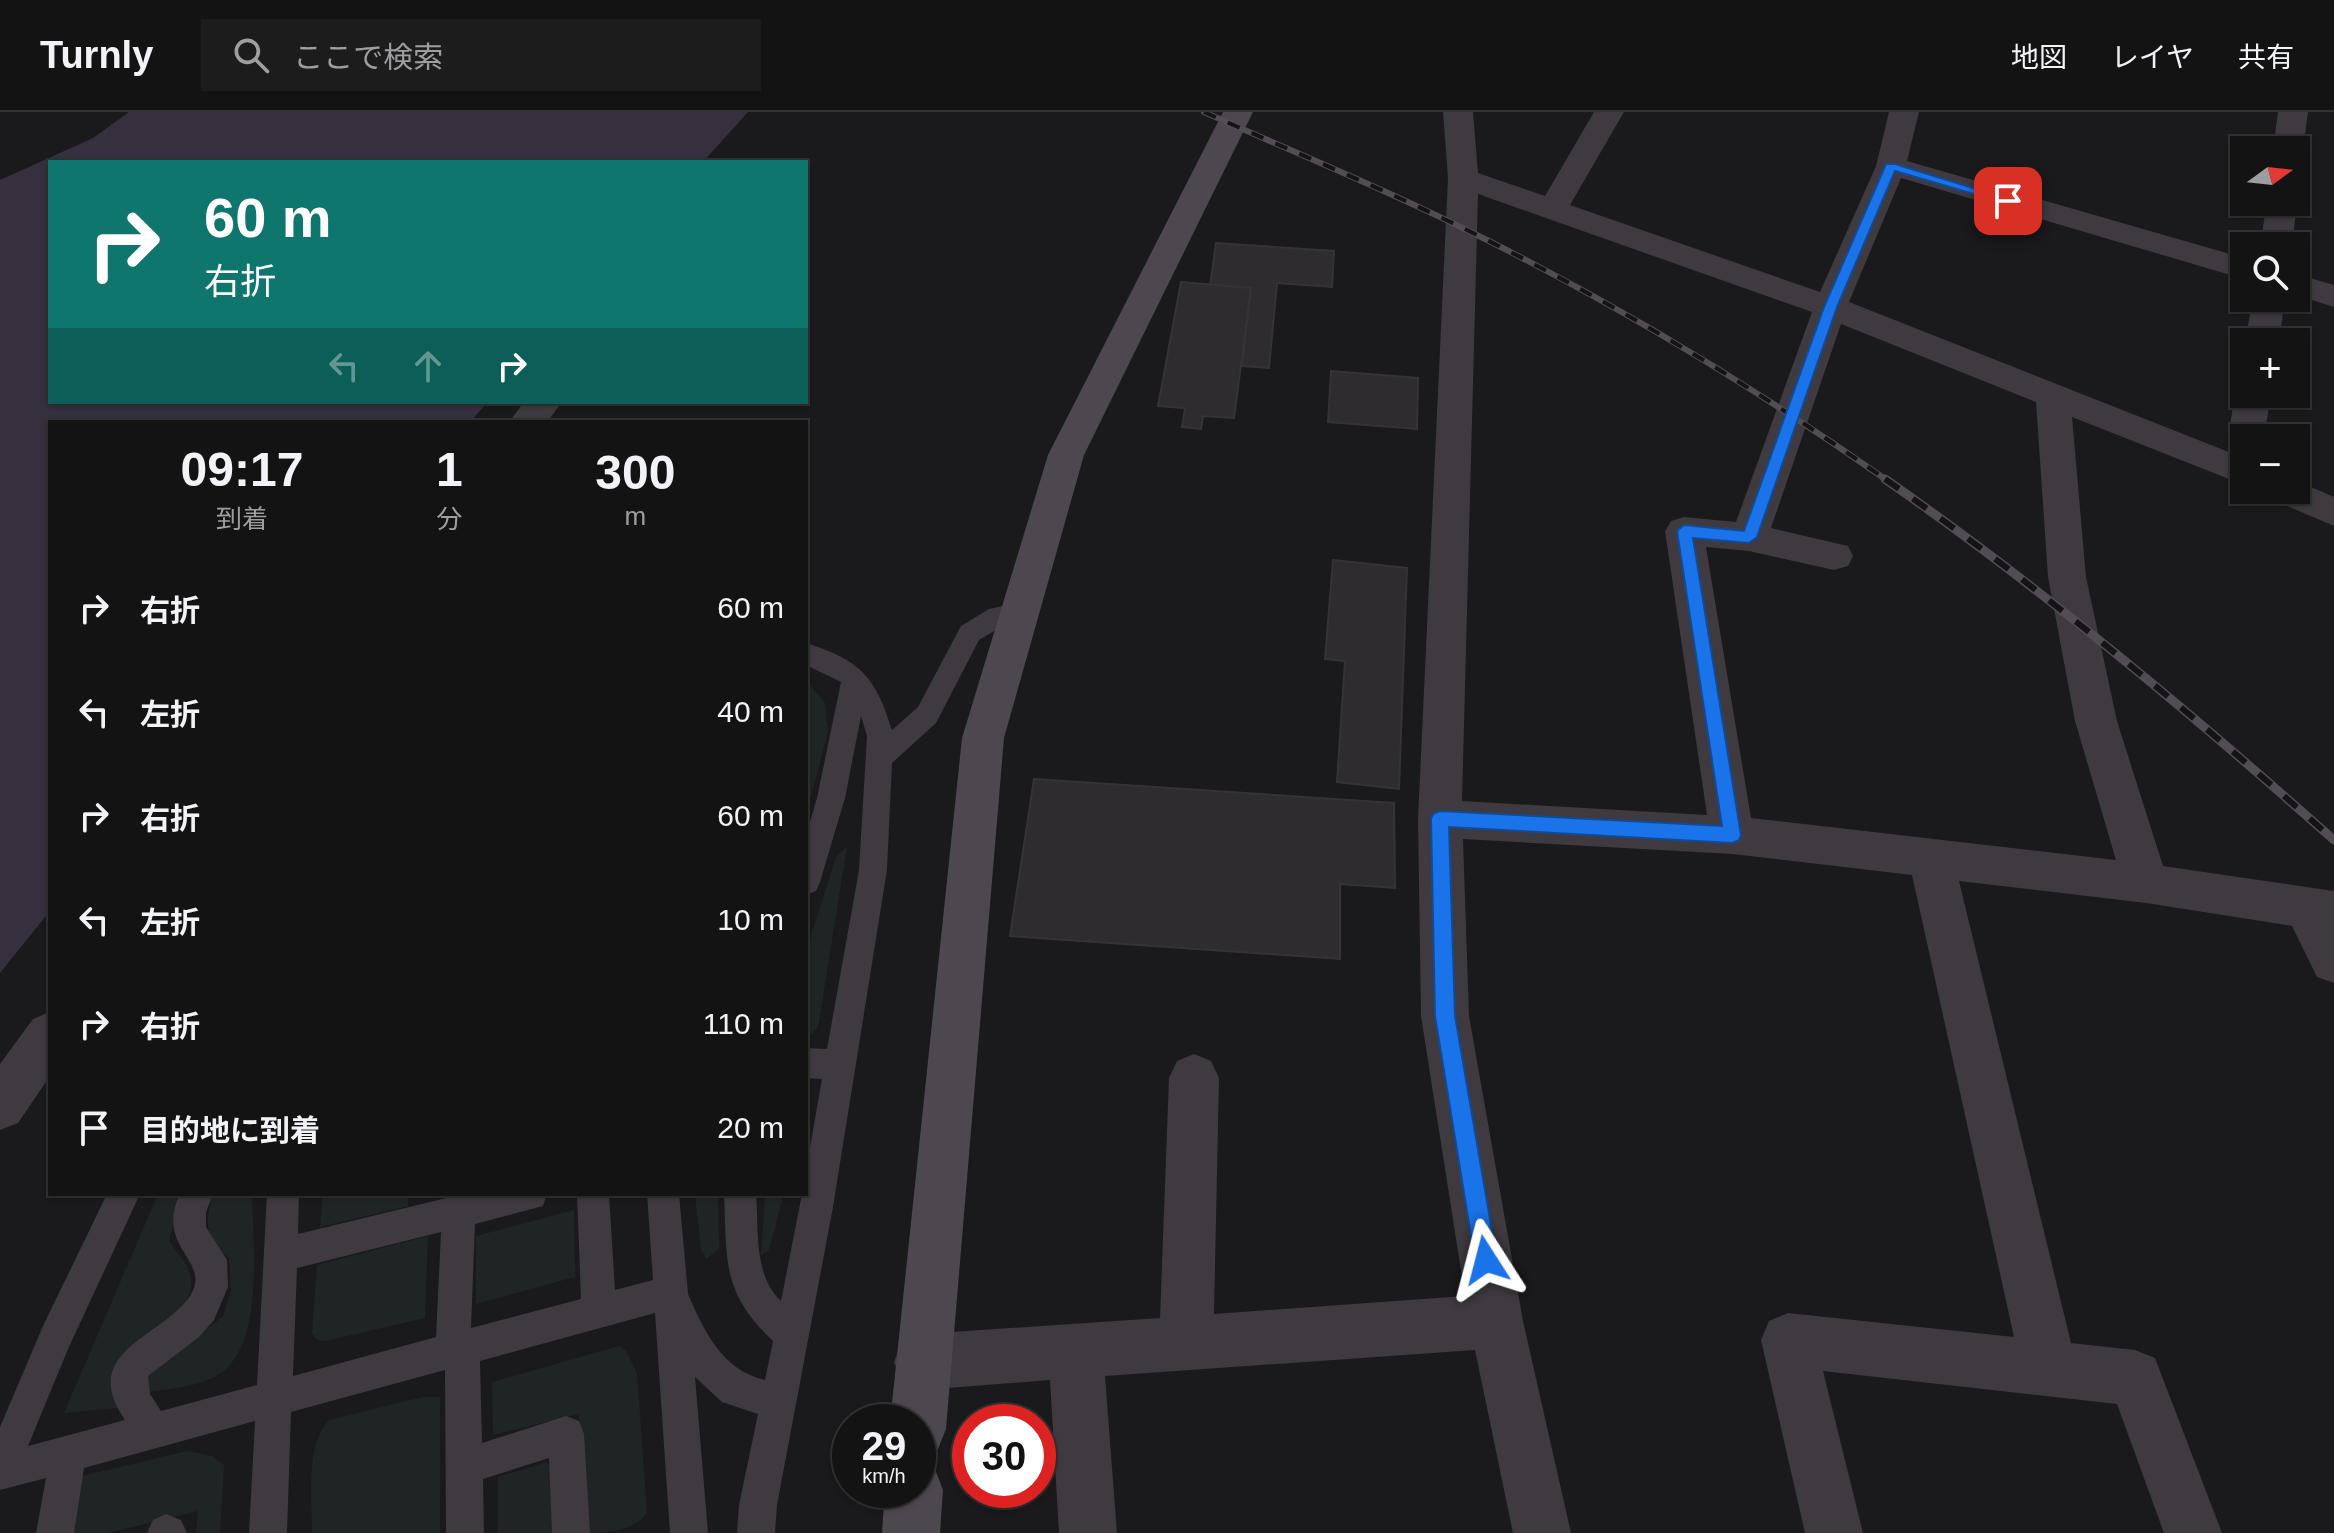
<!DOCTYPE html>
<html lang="ja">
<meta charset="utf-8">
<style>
:root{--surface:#141314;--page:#1d1c1d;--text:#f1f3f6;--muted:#9d9ea0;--line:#333234}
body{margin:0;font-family:Helvetica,"Noto Sans JP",sans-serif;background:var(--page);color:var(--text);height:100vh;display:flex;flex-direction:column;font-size:30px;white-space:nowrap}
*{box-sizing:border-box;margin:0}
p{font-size:26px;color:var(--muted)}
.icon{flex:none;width:44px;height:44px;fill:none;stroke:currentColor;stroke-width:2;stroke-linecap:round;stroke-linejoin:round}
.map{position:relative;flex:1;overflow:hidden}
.sheet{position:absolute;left:48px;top:308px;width:760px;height:776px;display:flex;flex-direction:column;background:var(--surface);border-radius:0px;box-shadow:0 2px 6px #0004,0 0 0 2px var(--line)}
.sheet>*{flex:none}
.top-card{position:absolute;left:48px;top:48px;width:760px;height:244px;border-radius:0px;box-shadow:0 2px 6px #0004,0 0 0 2px var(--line);background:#0f766e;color:#fff;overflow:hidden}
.needle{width:52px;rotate:75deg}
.fabs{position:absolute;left:2230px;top:24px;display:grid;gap:16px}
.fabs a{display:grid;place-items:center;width:80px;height:80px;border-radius:0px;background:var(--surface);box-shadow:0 2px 6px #0004,0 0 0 2px var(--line);font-size:40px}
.speed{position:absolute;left:832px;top:1292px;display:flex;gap:16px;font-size:40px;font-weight:700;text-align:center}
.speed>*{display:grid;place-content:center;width:104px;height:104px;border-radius:50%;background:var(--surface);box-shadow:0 2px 6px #0004,0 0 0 2px var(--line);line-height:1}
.speed small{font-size:20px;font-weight:400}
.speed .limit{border:12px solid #d22;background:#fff;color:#111}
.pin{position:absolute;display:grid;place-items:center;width:68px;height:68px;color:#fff;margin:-34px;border-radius:16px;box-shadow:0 4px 12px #0006}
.me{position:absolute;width:88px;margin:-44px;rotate:351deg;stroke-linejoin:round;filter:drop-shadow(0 0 6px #0008)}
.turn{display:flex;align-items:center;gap:28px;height:168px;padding:0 24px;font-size:36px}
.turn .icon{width:104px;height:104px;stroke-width:2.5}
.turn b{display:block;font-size:56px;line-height:68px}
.lanes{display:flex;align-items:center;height:76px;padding:0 24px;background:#0003;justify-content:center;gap:40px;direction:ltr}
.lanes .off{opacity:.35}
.eta{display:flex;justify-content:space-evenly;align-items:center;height:136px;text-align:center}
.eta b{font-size:48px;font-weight:800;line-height:56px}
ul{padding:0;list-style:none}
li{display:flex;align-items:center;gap:24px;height:104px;padding:0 24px}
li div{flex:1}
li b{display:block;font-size:30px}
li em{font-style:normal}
header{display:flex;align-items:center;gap:48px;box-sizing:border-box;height:112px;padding:0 40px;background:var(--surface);border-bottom:2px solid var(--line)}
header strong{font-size:38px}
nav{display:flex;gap:44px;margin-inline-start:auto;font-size:28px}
.search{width:560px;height:72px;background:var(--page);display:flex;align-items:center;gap:20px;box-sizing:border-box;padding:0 28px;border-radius:0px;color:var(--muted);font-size:30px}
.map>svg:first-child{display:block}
</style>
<header>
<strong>Turnly</strong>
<div class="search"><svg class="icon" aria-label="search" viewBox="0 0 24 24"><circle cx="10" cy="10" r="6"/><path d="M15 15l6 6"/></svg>ここで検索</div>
<nav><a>地図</a><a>レイヤ</a><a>共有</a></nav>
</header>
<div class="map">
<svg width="2334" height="1421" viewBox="0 0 2334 1421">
<rect width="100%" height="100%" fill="#1a191b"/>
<g fill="#1f2525">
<polygon points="806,568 825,591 828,620 806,702"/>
<polygon points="847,734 818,916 806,926 806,840 836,745"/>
<path d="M 158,1082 L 182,1082 L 169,1128 C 174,1138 185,1148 189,1159 C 204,1195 135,1249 113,1273 L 118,1296 L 64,1301 Z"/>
<path d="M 212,1082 L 252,1082 C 253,1129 263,1219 228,1255 C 208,1275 173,1276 147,1280 L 148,1264 L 223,1204 L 231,1179 L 229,1145 C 203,1131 206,1108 212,1082 Z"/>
<polygon points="323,1082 408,1082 408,1094 320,1115"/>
<polygon points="695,1082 718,1082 719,1137 706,1147 701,1137"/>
<polygon points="765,1082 784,1082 769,1138 761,1143"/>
<polygon points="574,1098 575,1165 476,1192 476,1124"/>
<polygon points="428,1124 425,1206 326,1229 317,1228 312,1221 317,1153"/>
<path d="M 619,1234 L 626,1239 L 637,1261 L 647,1401 C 634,1419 606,1421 585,1421 L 579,1302 L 493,1323 L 492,1270 Z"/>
<path d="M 423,1285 L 440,1285 L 440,1421 L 312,1421 C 312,1387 305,1334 329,1308 Z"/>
<polygon points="187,1339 212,1344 224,1353 220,1421 196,1421 198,1399 108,1421 65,1421 74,1366"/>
<polygon points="547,1350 552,1356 554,1421 498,1421 498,1365"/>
</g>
<polygon fill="#352f3e" points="129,0 748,0 703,50 50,50 50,290 488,290 470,310 50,310 50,799 0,861 0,68 93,26"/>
<g fill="#2e2c2e" stroke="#363336" stroke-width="2">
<polygon points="1216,131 1334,139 1332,175 1277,171 1269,256 1242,254 1251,176 1210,174"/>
<polygon points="1181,170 1251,176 1234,306 1203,304 1201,317 1182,315 1185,296 1158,294"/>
<polygon points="1331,259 1418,266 1417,317 1328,310"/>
<polygon points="1333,448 1407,456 1399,677 1337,670 1345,549 1325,547"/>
<polygon points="1034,667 1394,691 1395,776 1340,772 1340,847 1010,824"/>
</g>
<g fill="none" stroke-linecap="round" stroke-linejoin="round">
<g fill="#3e3a3f" fill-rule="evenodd">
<path d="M 1020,490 L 1029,493 L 1033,500 L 1029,507 L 1004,513 L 979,528 L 936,611 L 892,651 L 887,758 L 833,1095 L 777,1393 L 775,1421 L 737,1421 L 739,1393 L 758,1302 L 722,1290 L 695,1265 L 708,1421 L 670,1421 L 655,1201 L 480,1249 L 482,1331 L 566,1304 L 579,1309 L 584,1322 L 590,1421 L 552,1421 L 549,1346 L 483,1367 L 484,1421 L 446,1421 L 445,1258 L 291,1300 L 287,1421 L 249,1421 L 255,1309 L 84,1356 L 74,1421 L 36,1421 L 46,1366 L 0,1378 L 0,1315 L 43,1214 L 107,1082 L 140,1082 L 68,1237 L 28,1334 L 125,1308 C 77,1239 163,1225 190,1184 C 213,1148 154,1137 180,1082 L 213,1082 L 206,1100 L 206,1115 L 227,1148 L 228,1175 L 214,1208 L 199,1225 L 148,1264 L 150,1282 L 161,1299 L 257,1273 L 267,1082 L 299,1082 L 298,1122 L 463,1082 L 547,1082 L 543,1094 L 475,1112 L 471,1216 L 581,1187 L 577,1082 L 609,1082 L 615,1178 L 653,1168 L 647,1082 L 679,1082 L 688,1182 C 704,1219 722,1258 765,1268 L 773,1229 C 721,1180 727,1148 724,1082 L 756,1082 C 759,1117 753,1163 781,1189 L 802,1082 L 806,1082 L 806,1058 L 822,967 L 806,966 L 806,936 L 827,937 L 859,758 L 867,624 L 861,604 L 845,686 L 820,770 L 816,779 L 806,783 L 806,723 L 817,686 L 841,570 L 806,553 L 806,531 C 860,548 876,565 892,618 L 918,595 L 961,514 L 989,497 ZM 441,1120 L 436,1225 L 293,1264 L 297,1156 Z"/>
<polygon points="166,1402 181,1408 187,1421 147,1421 153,1408"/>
</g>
<g fill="#3e3a3f" fill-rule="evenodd">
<path d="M 1443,0 L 1473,0 L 1478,61 L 1545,84 L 1594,0 L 1624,0 L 1570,93 L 1820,180 L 1876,54 L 1889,0 L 1919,0 L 1907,49 L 2244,146 L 2244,167 L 1901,66 L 1849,190 L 2244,346 L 2244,373 L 2072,305 L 2086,465 L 2117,609 L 2163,754 L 2334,779 L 2334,871 L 2317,865 L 2292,814 L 2146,791 L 1959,769 L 2071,1231 L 2135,1238 L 2155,1246 L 2222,1421 L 2164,1421 L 2117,1292 L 1823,1259 L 1863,1421 L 1805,1421 L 1761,1228 L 1769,1209 L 1788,1201 L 2014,1225 L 1912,763 L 1732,742 L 1463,727 L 1469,904 L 1523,1209 L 1571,1421 L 1513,1421 L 1475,1238 L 1105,1264 L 1117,1421 L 1059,1421 L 1050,1268 L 922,1278 L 902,1270 L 894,1250 L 902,1230 L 922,1222 L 1160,1206 L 1169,966 L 1177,949 L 1194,942 L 1211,949 L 1219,966 L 1214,1202 L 1465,1184 L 1421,904 L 1418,707 L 1448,66 ZM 1478,82 L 1812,200 L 1736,410 L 1684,405 L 1671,409 L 1665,419 L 1707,703 L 1462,689 ZM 1841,212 L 2036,290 L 2048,465 L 2075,609 L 2116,748 L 1751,706 L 1706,435 L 1749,439 L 1834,458 L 1848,454 L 1853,444 L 1848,434 L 1771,416 Z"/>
<polygon points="2278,0 2308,0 2303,38 2299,44 2296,45 2296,38 2273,38"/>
<polygon points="2296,88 2297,90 2292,134 2260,134 2267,90"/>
<polygon points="2296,162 2334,173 2334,195 2296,183"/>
<polygon points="2253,186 2285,186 2279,230 2245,230"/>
<polygon points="2244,273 2244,282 2271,282 2264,326 2244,326 2244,338 2233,335 2228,326 2235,282"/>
<polygon points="524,290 562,290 547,310 509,310"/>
<polygon points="2297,369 2334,385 2334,414 2271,387 2265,378 2296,378"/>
<polygon points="50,900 50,964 18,1011 0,1018 0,952 33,907"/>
</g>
<g fill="#4d484f" fill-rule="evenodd">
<polygon points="1223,0 1253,0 1084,343 1004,626 946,1317 938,1337 918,1345 918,1310 890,1310 962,626 1048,343"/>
<polygon points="918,1351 935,1357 943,1378 940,1421 882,1421 885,1378 918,1378"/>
</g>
<g stroke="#524d54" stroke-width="6">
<path id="rail-far1" d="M 1204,0 C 1298,42 1394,81 1487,128 C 1626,198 1760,279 1888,369"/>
</g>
<g stroke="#524d54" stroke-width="9">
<path id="rail" d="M 1885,367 C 2043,477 2190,600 2334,728"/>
</g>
<use href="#rail-far1" stroke="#151316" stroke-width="4" stroke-dasharray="13" stroke-linecap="butt"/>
<use href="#rail" stroke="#151316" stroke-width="6" stroke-dasharray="17" stroke-linecap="butt"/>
</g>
<polygon fill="#1a73e8" stroke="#114b97" stroke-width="2" points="1886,52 1895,52 2015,89 2008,92 1895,59 1837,195 1757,425 1749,431 1693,426 1741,723 1739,728 1732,731 1449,715 1455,904 1497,1148 1494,1156 1486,1159 1478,1156 1475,1148 1435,904 1431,707 1433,702 1440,699 1722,714 1677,419 1684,413 1744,419 1824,195"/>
</svg>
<div class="fabs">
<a><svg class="needle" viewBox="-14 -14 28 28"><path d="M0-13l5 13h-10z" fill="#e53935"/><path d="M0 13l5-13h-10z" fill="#9d9ea0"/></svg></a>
<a><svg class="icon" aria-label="search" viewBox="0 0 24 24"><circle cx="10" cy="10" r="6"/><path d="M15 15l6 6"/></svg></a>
<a>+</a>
<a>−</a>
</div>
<div class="speed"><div>29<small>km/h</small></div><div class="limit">30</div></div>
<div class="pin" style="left:2008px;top:89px;background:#d93025"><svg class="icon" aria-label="arrive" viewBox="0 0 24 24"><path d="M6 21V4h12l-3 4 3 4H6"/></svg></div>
<svg class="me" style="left:1486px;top:1148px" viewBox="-20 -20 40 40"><path d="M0-17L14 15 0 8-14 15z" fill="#1a73e8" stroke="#fff" stroke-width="4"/></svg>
<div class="top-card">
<div class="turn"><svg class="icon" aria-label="right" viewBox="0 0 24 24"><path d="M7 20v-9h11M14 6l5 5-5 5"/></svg><div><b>60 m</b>右折</div></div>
<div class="lanes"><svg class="icon off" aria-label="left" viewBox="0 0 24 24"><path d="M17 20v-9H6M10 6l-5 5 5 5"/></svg><svg class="icon off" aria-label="ahead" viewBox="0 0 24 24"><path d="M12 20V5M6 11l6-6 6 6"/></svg><svg class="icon" aria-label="right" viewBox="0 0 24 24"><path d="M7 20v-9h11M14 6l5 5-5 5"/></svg></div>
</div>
<section class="sheet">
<div class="eta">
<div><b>09:17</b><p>到着</p></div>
<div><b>1</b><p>分</p></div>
<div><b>300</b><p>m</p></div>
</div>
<ul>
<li><svg class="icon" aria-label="right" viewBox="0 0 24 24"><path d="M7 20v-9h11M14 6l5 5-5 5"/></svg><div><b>右折</b></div><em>60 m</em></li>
<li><svg class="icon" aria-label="left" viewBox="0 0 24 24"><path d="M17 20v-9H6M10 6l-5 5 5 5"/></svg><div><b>左折</b></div><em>40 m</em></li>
<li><svg class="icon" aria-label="right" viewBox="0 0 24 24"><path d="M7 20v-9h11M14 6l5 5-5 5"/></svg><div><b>右折</b></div><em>60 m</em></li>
<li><svg class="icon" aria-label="left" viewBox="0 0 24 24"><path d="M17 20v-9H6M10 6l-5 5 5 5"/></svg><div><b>左折</b></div><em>10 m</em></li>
<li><svg class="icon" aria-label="right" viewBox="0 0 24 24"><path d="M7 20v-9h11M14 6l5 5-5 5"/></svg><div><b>右折</b></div><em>110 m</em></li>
<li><svg class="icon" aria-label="arrive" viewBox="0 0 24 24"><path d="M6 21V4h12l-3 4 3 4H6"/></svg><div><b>目的地に到着</b></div><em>20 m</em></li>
</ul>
</section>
</div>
